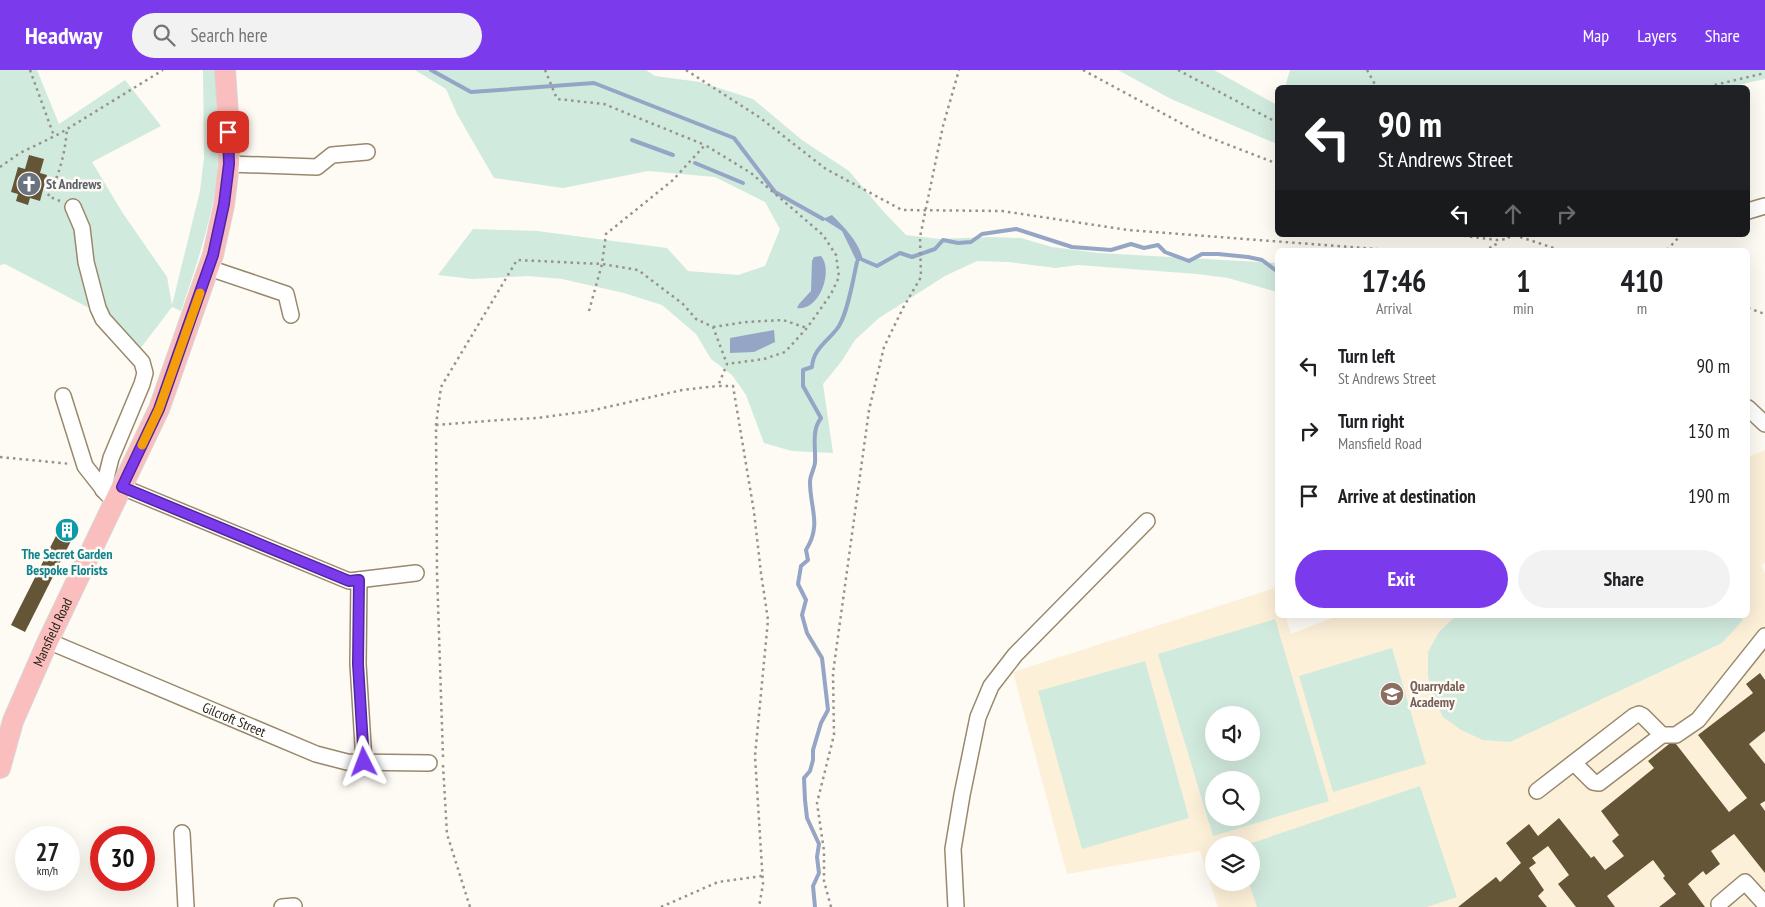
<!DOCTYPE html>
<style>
:root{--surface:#fff;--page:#f2f2f2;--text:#202124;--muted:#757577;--accent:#7c3aed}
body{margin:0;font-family:"PT Sans Narrow",sans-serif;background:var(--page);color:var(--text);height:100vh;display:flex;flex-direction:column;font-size:19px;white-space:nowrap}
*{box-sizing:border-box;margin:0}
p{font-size:16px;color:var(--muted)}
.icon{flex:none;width:28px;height:28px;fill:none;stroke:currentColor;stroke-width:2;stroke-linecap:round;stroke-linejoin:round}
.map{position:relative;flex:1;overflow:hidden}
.side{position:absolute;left:1275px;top:178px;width:475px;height:370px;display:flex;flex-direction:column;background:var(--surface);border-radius:8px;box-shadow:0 5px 20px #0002}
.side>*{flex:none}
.guide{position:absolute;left:1275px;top:15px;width:475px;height:152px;border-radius:8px;box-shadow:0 5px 20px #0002;background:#202124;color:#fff;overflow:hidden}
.buttons{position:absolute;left:1205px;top:636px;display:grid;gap:10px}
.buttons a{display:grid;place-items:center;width:55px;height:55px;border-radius:50%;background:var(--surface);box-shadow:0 5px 20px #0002;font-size:25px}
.speed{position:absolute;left:15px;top:756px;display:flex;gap:10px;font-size:25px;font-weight:700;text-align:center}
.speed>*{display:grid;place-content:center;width:65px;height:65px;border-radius:50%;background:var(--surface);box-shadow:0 5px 20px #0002;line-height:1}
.speed small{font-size:12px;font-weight:400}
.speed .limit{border:8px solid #d22;background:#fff;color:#111}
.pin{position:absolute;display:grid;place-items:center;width:42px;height:42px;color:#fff;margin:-21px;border-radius:10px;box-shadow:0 2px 8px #0006}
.me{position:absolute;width:55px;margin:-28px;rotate:357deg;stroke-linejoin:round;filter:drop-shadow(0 0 4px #0008)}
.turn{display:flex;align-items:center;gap:18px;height:105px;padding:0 20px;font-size:22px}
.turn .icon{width:65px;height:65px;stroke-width:2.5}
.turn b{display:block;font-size:35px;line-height:42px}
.lanes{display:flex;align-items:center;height:48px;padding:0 20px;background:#0003;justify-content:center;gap:25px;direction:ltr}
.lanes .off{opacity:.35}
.eta{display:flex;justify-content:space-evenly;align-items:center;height:85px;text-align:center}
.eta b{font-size:30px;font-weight:800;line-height:35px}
.action{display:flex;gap:10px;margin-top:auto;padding:10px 20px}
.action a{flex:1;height:58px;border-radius:30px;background:var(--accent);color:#fff;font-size:20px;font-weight:800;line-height:58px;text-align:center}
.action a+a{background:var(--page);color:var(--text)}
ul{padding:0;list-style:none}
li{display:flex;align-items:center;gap:15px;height:65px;padding:0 20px}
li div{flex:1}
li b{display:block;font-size:19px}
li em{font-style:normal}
header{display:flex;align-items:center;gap:30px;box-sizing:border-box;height:70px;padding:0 25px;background:var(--accent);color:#fff}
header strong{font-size:24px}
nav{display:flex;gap:28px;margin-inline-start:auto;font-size:18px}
.search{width:350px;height:45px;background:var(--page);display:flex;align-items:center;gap:12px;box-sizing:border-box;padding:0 18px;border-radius:28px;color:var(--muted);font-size:19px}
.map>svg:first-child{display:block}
</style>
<header>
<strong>Headway</strong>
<div class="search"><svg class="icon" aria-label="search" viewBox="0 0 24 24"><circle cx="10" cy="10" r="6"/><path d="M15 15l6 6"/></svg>Search here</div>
<nav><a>Map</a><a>Layers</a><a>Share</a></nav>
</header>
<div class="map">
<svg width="1765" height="837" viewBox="0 0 1765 837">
<rect width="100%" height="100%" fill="#fefaf4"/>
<path fill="#fdf0d9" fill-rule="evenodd" d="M 1765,380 L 1765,493 L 1761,495 L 1765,503 L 1765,837 L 1218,837 L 1200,781 L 1067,804 L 1013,602 L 1275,518 L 1277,524 L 1278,545 L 1285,545 L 1291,564 L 1340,545 L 1748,545 L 1748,387 ZM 1214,645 L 1251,645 L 1251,682 L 1214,682 ZM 1214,710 L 1251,710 L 1251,748 L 1214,748 ZM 1214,775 L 1251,775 L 1251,812 L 1214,812 Z"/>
<g fill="#d1eade" fill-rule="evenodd">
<path d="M 0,0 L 37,0 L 59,54 L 125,10 L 161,56 L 92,92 L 122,142 L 167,207 L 172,235 L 200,121 L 204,88 L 203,0 L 215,0 C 216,30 219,62 218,92 C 215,143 197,193 181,241 L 172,237 L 140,279 L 93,240 L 5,194 L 0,195 Z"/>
<polygon points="415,0 646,0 655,6 700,12 753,29 802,70 849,101 883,141 906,165 939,169 989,167 1021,168 1052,177 1099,183 1277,193 1277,222 1228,208 1197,204 1078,195 1056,198 1008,192 977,191 945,206 879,248 855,270 841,292 823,314 833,383 792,381 764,373 746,325 732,305 711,289 696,264 662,235 624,223 562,209 528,206 472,209 438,205 473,159 537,161 667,178 688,201 738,205 765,196 780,159 765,132 715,107 648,101 563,118 494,108 457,44 446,19"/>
<polygon points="1118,0 1214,0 1277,35 1277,74 1171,29"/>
<polygon points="1290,0 1765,0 1765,9 1724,18 1285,17"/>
<polygon points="1457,545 1743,545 1742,551 1722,573 1510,672 1483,670 1461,660 1443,647 1434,629 1428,607 1428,582 1439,562"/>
<path d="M 1275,549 L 1329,731 L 1213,766 L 1158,584 ZM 1214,645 L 1251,645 L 1251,682 L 1214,682 ZM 1214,710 L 1251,710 L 1251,748 L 1214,748 Z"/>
<polygon points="1392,578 1426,694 1333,722 1299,606"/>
<polygon points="1145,591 1189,748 1082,779 1038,621"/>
<polygon points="1420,716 1457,827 1427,837 1257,837 1249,813 1251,812 1251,775 1246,775"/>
</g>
<g fill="#95a5c5">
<path d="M 832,145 C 845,158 859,172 863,190 L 857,192 L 842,161 L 823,149 Z"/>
<path d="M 821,186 C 834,201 819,242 797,238 L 799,234 L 811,221 L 812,191 L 814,187 Z"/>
<polygon points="774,260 775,272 754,282 730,283 730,268"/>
</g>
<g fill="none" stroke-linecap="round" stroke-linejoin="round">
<g stroke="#95a5c5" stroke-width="4">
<polyline points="431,0 471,22 594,13 734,68 775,122 823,149"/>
<polyline points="632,70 673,85"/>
<polyline points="695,93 743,113"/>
<polyline points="863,190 877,196 900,183 912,187 935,179 943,170 958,173 971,172 982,164 1016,159 1072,177 1111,180 1131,174 1144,178 1158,175 1165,182 1189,191 1202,184 1218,184 1248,187 1262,190 1278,202"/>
<path d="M 815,837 L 813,816 L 819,803 L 817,787 L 819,774 L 807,748 L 805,730 L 804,708 L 810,701 L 813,690 L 813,680 L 821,653 L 828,640 L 822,588 L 807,563 L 802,545 L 806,530 L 798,514 L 801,496 L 808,490 L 806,480 C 822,454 810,439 810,412 C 810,405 814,400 815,393 C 816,377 811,361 821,348 L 803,316 L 803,300 L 812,297 C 813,278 830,270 839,256 C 848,241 853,210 857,192"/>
</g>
</g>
<g fill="#655537">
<polygon points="29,85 44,89 40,103 47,105 40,131 30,128 28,135 16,131 18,124 11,122 18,97 25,99"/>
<polygon points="63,452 77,459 25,562 11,555"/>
<polygon points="1760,603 1765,610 1765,661 1749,674 1765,694 1765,731 1760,734 1765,741 1765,803 1734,764 1711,781 1720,794 1706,805 1703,801 1688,814 1705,837 1659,837 1676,824 1663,808 1665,806 1653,790 1607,826 1615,837 1576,837 1558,814 1569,805 1548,776 1532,788 1536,793 1529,798 1544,820 1538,826 1547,837 1458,837 1496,807 1500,812 1521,793 1506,773 1529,754 1538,766 1559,748 1591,788 1594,786 1605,800 1624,786 1612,771 1619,765 1601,741 1654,698 1648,691 1669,674 1676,674 1729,742 1747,728 1698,665 1753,623 1746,614"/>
</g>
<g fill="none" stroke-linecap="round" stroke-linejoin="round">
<g stroke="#99896b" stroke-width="18">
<g id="minor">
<polyline points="229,94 317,97 332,85 367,82"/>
<polyline points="73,137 82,158 86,192 98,238 103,249 142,292 145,303 142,314 111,388 103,420"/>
<polyline points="1748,141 1765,136"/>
<polyline points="209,198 286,224 291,245"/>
<polyline points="63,326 85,396 107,424"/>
<polyline points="1748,338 1765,354"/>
<polyline points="122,417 349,511 416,503"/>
<polyline points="359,510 358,594 364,692"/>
<path id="s1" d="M 48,571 L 316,684 L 347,692 L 429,693"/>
<polyline points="1574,693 1593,712 1599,713 1662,665"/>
<polyline points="1537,721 1634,646 1639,644 1643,646 1662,665 1676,665 1698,650 1765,566"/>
<polyline points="182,763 186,837"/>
<polyline points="1719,834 1745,812 1765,834"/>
<polyline points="282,837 294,836"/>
<polyline points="956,837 953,779 962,725 978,647 991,616 1015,585 1147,451"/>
</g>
</g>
<g stroke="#d8d6d4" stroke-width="22">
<g id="major">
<path id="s2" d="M 0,698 L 13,651 L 48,571 L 159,339 L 213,185 L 224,135 L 229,94 L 228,45 L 225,0"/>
</g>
</g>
<g stroke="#98938a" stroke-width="2.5" stroke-dasharray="2.5 4" stroke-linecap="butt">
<polyline points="30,0 54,66"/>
<polyline points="545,0 557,29 604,34 705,75"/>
<polyline points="686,0 759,47 826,99 902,140 1002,141 1128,160 1388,180"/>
<polyline points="1083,0 1203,65 1278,94"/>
<polyline points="1178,0 1278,53"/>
<polyline points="1367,0 1377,18"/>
<polyline points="1702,18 1765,3"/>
<polyline points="0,97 20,83 59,64 163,0"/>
<path d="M 60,131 L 48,126 C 60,104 65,83 67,59"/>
<polyline points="1457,165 1497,170 1508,169 1510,165"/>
<polyline points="1514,165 1560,180"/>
<polyline points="1483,180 1495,176 1497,170"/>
<polyline points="1667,180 1681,165"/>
<polyline points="1748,238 1765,244"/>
<polyline points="589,241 602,194 606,164 673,110 705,75 751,103 823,165 836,185 839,207 831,224 807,258 785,282 764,289 727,294"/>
<polyline points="713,257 746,252 783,250 807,258"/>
<polyline points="436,355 500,350 537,348 590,341 682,320 718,316"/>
<polyline points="0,387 71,394"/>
<polyline points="443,687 437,503 436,355 441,317 517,190 602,194 638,200 683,234 696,249 713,257 727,294 718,316 733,316 754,442 761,503 768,550 755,686 763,814 759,837"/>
<polyline points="443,695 447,764 470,837"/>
<polyline points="661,837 718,812 762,806"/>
<polyline points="831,837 824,811 824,781 817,733 834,665 833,603 869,340 884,277 903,238 921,207 920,167 943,56 959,0"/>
</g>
<use href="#minor" stroke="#fff" stroke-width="15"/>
<use href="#major" stroke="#fabebe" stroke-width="20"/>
</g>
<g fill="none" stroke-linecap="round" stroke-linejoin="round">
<g stroke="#51269a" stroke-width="12">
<polyline id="route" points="228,62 229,94 224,134 213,185 159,339 122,417 349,511 359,510 358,594 364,692"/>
</g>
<use href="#route" stroke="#7c3aed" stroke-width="9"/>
<polyline stroke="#f59e0b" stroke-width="9" points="142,375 159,339 200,223"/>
</g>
<defs>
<g id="church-disc" transform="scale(1.25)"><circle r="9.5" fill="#6b7280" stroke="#fefaf4"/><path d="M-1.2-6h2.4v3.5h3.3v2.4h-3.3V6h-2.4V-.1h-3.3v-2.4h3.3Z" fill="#fff"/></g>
<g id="building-disc" transform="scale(1.25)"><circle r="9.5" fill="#0f9aa8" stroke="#fefaf4"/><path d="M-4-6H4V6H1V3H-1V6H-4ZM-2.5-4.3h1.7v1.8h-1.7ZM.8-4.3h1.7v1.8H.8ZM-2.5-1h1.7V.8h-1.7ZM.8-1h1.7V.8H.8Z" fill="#fff"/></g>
<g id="school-disc" transform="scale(1.25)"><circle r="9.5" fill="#8d6e63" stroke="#fefaf4"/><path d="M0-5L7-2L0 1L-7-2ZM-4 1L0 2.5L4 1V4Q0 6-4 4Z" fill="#fff"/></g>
</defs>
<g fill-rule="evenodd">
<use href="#church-disc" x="29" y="114"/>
<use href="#building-disc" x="67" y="460"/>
<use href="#school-disc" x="1392" y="624"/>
</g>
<g text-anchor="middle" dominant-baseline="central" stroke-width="5" stroke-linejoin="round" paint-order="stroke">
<g font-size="14" font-weight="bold" fill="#5b616d" stroke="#fefaf4" text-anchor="start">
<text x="46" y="114">St Andrews</text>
</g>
<g font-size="14" font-weight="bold" fill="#0d838f" stroke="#fefaf4">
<text x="67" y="484">The Secret Garden<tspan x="67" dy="16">Bespoke Florists</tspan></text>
</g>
<g font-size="14" fill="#241e12" stroke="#fefaf4">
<text stroke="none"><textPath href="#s2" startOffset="146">Mansfield Road</textPath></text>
<text stroke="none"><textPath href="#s1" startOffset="202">Gilcroft Street</textPath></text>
</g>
<g font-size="14" font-weight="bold" fill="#785e54" stroke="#fefaf4" text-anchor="start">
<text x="1410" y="616">Quarrydale<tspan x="1410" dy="16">Academy</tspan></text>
</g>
</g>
</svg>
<div class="buttons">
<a><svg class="icon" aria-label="sound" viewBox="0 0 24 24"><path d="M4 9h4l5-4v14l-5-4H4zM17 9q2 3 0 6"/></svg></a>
<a><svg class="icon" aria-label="search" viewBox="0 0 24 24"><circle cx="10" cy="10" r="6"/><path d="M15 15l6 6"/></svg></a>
<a><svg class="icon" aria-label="layers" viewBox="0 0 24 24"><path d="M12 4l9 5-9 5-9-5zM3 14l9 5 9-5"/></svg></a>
</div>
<div class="speed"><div>27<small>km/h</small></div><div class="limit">30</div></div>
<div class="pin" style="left:228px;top:62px;background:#d93025"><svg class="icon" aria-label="arrive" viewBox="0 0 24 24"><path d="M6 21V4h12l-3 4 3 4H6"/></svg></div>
<svg class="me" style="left:364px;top:692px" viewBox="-20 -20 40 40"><path d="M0-17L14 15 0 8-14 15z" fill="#7c3aed" stroke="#fff" stroke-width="4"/></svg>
<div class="guide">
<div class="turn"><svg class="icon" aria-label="left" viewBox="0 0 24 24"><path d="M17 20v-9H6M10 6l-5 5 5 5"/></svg><div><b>90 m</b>St Andrews Street</div></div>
<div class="lanes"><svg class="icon" aria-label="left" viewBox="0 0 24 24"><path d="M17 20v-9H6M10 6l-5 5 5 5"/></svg><svg class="icon off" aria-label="ahead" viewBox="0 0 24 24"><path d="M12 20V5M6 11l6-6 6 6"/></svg><svg class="icon off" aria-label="right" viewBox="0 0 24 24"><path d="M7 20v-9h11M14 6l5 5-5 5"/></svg></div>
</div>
<section class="side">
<div class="eta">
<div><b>17:46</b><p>Arrival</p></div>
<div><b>1</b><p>min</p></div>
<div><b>410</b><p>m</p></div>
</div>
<ul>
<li><svg class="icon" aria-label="left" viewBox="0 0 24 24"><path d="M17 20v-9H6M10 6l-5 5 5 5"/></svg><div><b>Turn left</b><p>St Andrews Street</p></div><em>90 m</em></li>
<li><svg class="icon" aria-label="right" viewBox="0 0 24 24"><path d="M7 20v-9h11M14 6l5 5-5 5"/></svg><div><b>Turn right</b><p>Mansfield Road</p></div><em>130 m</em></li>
<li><svg class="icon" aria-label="arrive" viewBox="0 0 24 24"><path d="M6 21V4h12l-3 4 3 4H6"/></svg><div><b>Arrive at destination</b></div><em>190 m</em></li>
</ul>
<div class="action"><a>Exit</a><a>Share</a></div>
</section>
</div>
